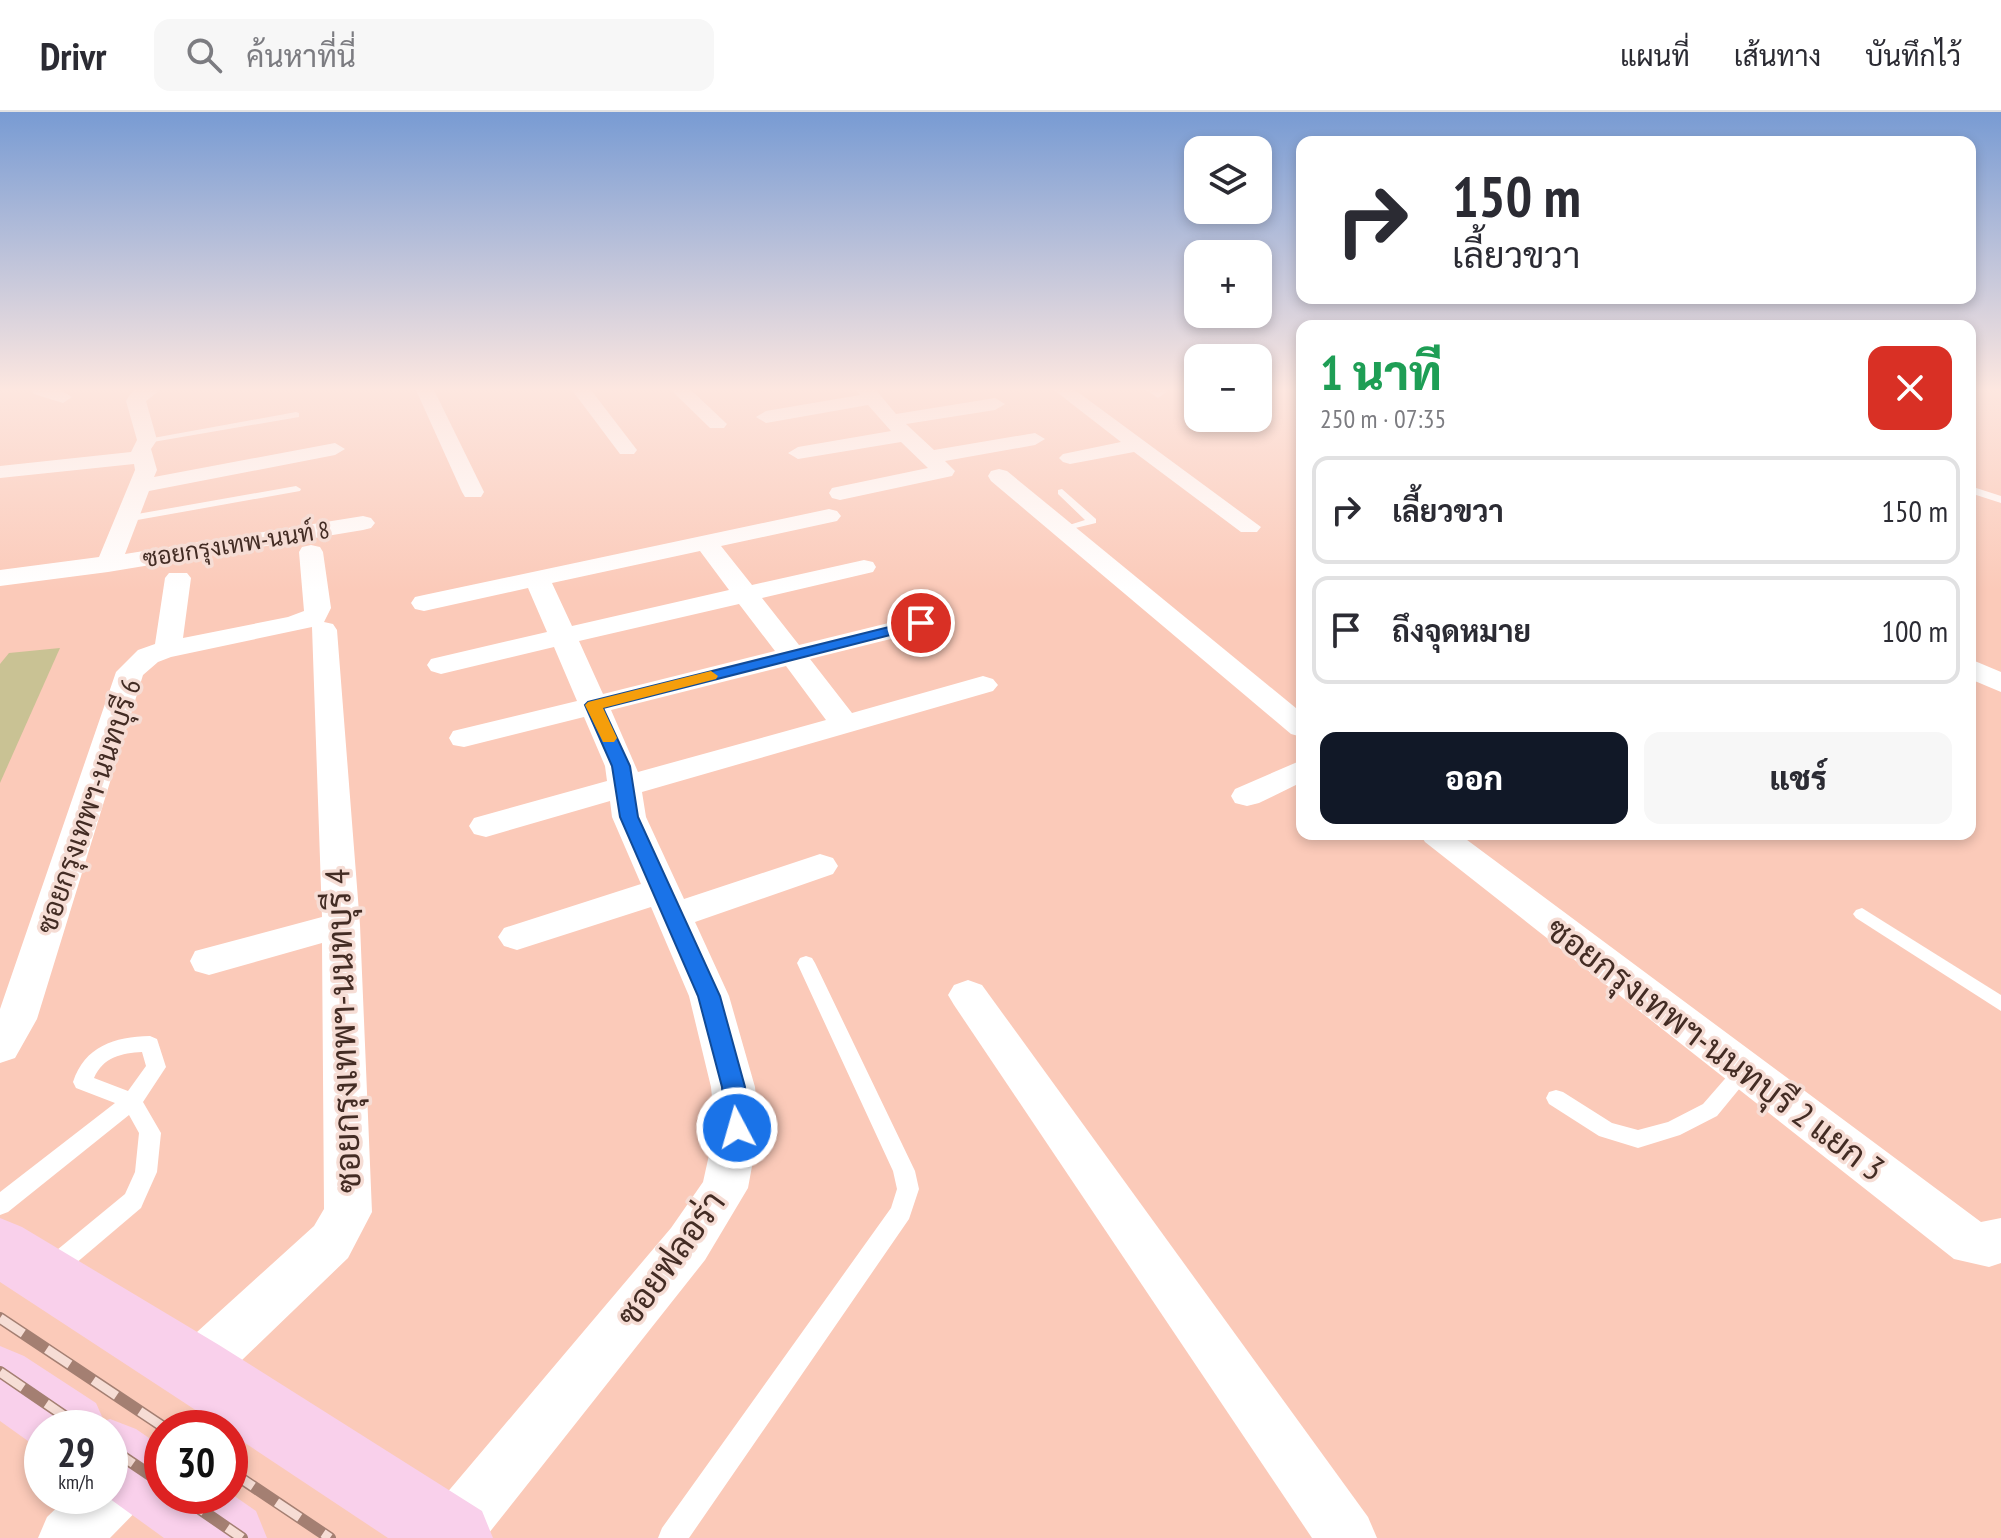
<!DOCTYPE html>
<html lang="th">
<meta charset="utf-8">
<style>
:root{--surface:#fff;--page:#f7f7f7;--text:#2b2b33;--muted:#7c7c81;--line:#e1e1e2;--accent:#111827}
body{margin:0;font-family:"PT Sans Narrow",Sarabun,sans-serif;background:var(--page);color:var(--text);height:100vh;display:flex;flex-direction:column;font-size:30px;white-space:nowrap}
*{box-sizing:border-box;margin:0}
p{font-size:26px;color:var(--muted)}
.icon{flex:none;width:44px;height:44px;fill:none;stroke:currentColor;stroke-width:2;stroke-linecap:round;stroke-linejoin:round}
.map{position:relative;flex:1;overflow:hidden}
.details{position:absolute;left:1296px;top:208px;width:680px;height:520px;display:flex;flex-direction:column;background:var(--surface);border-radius:16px;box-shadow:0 4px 12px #0003}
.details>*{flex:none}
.hud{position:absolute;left:1296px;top:24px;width:680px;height:168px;border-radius:16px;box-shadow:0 4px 12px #0003;background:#fff;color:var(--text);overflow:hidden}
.buttons{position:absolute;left:1184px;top:24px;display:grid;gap:16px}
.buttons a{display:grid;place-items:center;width:88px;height:88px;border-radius:16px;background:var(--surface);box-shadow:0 4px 12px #0003;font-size:40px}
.speed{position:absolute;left:24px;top:1298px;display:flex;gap:16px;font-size:40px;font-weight:700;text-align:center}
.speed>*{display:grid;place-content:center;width:104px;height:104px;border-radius:50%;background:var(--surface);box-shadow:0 4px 12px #0003;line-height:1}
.speed small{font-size:20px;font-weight:400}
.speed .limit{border:12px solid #d22;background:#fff;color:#111}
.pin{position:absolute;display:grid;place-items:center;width:68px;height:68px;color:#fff;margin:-34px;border:4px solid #fff;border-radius:50%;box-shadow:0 2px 8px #0007}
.me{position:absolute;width:88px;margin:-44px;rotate:354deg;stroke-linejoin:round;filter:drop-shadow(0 0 6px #0008)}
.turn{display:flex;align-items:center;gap:28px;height:168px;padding:0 24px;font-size:36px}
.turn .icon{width:104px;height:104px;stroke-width:2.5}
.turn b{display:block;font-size:56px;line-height:68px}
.round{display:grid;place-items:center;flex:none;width:84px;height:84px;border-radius:16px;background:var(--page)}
.headline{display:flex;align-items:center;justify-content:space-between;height:136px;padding:0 24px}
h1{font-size:48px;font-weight:800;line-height:60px;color:#1e9e55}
.action{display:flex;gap:16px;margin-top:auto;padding:16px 24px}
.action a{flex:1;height:92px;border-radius:16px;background:var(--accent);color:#fff;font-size:32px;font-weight:800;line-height:92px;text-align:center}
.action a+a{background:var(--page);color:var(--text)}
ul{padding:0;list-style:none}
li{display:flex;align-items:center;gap:24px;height:108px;margin:0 16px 12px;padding:0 8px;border:4px solid var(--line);border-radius:16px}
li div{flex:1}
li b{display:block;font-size:30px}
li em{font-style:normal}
header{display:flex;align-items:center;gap:48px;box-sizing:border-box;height:112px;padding:0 40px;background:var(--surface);border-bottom:2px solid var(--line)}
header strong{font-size:38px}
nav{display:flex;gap:44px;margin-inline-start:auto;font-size:28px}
.search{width:560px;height:72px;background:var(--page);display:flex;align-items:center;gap:20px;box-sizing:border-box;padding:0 28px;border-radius:16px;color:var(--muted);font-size:30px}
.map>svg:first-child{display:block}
</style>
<header>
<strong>Drivr</strong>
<div class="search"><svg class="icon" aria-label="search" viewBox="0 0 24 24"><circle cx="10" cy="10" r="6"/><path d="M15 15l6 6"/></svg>ค้นหาที่นี่</div>
<nav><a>แผนที่</a><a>เส้นทาง</a><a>บันทึกไว้</a></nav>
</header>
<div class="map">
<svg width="2001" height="1426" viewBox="0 0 2001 1426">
<rect width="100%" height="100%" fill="#fbcab9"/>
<polygon fill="#c9c294" points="60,536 0,671 0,552 9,541"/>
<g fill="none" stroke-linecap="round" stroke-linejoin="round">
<g fill="#fff" fill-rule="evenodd">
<polygon points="296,300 299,301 299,305 147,331 142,328"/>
<polygon points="296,374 301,377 300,379 126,410 121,407 126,404"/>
<polygon points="1970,374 2001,384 2001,391 1970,381"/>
<polygon points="1062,377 1096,407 1096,411 1063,419 1063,415 1085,408 1058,382 1058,378"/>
<polygon points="1862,796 2001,883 2001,899 1856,806 1853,802 1856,798"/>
<polygon points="806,844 812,846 815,851 915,1059 919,1077 909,1107 689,1426 658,1426 662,1416 891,1096 897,1077 893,1059 797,851 800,846"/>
<path d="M 150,924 L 157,927 L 166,955 L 143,990 L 161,1021 L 157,1060 L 144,1089 L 141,1096 L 62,1163 L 54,1166 L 46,1163 L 42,1155 L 46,1147 L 125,1082 L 135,1060 L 139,1021 L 129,1003 L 8,1100 L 0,1103 L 0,1080 L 115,991 L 76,976 L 73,970 C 85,934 114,925 150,924 ZM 142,940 L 146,954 L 128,979 L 94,966 C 103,945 122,941 142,940 Z"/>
<polygon points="1744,951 1751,953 1754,959 1717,1004 1680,1023 1638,1036 1599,1024 1549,992 1546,986 1549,980 1556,978 1563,980 1612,1011 1638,1018 1668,1010 1703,992 1737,953"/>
</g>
<g fill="#fff" fill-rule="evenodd">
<polygon points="32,278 60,278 72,285 63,291 34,282"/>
<polygon points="133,278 160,278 146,289 157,328 151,337 157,358 154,365 335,331 345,337 335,343 149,379 125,442 363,404 371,406 375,411 371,416 363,418 108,460 0,474 0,458 99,445 135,358 134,352 0,366 0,354 131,340 137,328 126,289"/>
<polygon points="416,278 434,278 484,380 481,385 465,385 462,380"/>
<polygon points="572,278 591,278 637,338 634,342 620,342"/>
<polygon points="671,278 691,278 727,312 724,316 710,316"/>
<polygon points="857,278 876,278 896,302 995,286 1005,292 995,298 906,312 934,338 1035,321 1045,327 1035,333 945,349 955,359 952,364 840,388 832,386 829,381 832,376 928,356 901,330 798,347 788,341 798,335 891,319 868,293 766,311 756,305 766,299 860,283"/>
<polygon points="1054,278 1075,278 1261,415 1257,420 1241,420 1134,340 1070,352 1063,350 1059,346 1063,342 1121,330"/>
<polygon points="1146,278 1166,278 1167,280 1158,286"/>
<polygon points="999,357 1007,359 1302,601 1302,625 1291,622 991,369 988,364 991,359"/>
<path d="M 829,397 L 837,399 L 841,404 L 837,409 L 721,434 L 752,473 L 864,448 L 873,450 L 876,455 L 873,460 L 762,486 L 799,533 L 921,503 L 931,505 L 934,511 L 931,517 L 810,547 L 852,601 L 983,564 L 993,567 L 998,573 L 993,579 L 642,680 L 646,705 L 684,787 L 820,742 L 833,746 L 838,754 L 833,762 L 695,810 L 729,884 L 755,975 L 759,1016 L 748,1076 L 705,1148 L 485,1426 L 422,1426 L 429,1402 L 671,1116 L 703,1070 L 715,1016 L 711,975 L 689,884 L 651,795 L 517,838 L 504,834 L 498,825 L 504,816 L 641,772 L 612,705 L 610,689 L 486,725 L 474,722 L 469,714 L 474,706 L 607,669 L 605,654 L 584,605 L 464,635 L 453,633 L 449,626 L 453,619 L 577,589 L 554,535 L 441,562 L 431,559 L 427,553 L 431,547 L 547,520 L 528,476 L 424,499 L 415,497 L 411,491 L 415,485 L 424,483 ZM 700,439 L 729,478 L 572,514 L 552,471 ZM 739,492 L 775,539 L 603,582 L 579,529 ZM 786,554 L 826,608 L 638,660 L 611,598 Z"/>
<polygon points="311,433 320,435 323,440 331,496 324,510 333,512 337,518 360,813 372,1100 348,1146 214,1275 195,1283 176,1275 168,1257 176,1239 314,1114 324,1097 322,831 209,863 195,859 190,849 195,839 322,805 312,515 171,545 158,550 143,563 37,907 15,946 0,951 0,897 116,560 138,538 155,532 165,466 169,461 187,461 191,466 183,526 288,505 304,499 299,440 302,435"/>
<polygon points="1970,547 2001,560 2001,580 1970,567"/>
<polygon points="1302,648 1302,670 1259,691 1247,694 1235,691 1231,684 1235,677"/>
<polygon points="1420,722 1459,722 1981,1110 2001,1106 2001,1151 1989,1155 1954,1147 1425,730"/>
<polygon points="968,868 982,873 1368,1405 1377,1426 1312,1426 954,893 948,883 954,873"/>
<polygon points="135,1332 155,1340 162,1357 155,1380 110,1426 38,1426 47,1405 69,1384 110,1384 110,1345"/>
</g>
<g fill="#f9d0eb" fill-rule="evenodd">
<polygon points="0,1106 22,1115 219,1233 482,1399 493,1426 388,1426 230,1321 230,1316 223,1316 0,1170"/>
<polygon points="0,1234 24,1244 96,1291 104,1309 110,1307 136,1317 162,1335 162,1384 230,1384 230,1381 256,1399 267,1426 164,1426 106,1384 110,1384 110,1316 42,1316 42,1339 0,1309"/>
</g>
<g stroke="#a47f72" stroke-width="12">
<g id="rail">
<polyline points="0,1206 165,1316"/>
<polyline points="0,1260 82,1316"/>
<polyline points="110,1336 162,1371"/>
<polyline points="230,1359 330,1426"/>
<polyline points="181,1384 242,1426"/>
</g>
</g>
<use href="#rail" stroke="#f6ddd5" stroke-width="9" stroke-dasharray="28" stroke-linecap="butt"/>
</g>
<linearGradient id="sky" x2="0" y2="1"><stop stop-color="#789bd3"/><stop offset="0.58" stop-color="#fde7e0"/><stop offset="1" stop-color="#fde7e0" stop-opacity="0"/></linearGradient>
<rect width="2001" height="478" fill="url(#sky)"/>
<polygon fill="#1a73e8" stroke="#114b97" stroke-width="2" points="921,507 928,511 926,514 603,596 630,654 638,705 720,884 745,975 749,1016 746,1023 737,1026 729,1023 725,1016 722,975 698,884 620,705 612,654 585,593 588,590"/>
<polygon fill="#f59e0b" points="711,559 718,564 716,567 603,596 617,626 614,630 603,630 585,593 588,590"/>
<g text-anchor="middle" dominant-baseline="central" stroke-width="7" stroke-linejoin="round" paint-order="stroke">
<g font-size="24" fill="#432c24" stroke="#f6ddd5">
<text transform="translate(236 432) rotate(-9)">ซอยกรุงเทพ-นนท์ 8</text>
</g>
<g font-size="28" fill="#432c24" stroke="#f6ddd5">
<text transform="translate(88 694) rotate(-71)">ซอยกรุงเทพฯ-นนทบุรี 6</text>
</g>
<g font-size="34" fill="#432c24" stroke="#f6ddd5">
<text transform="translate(342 919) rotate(-92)">ซอยกรุงเทพฯ-นนทบุรี 4</text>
<text transform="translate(1716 936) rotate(37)">ซอยกรุงเทพฯ-นนทบุรี 2 แยก 3</text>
<text transform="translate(670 1146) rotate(-54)">ซอยฟลอร่า</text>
</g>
</g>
</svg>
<div class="buttons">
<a><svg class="icon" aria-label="layers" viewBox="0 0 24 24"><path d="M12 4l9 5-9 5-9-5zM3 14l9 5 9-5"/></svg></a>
<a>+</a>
<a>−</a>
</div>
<div class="speed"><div>29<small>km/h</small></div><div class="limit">30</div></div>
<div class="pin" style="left:921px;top:511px;background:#d93025"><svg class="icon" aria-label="arrive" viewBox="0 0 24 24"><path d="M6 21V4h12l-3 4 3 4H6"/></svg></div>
<svg class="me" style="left:737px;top:1016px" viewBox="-20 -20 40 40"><circle r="17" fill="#1a73e8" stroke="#fff" stroke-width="3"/><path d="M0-11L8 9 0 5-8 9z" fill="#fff"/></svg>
<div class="hud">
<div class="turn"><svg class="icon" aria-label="right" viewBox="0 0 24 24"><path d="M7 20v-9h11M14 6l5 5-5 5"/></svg><div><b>150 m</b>เลี้ยวขวา</div></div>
</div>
<section class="details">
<div class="headline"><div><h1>1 นาที</h1><p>250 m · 07:35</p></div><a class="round" style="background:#d93025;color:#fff"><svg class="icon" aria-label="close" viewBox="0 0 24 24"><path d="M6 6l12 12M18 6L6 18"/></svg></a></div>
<ul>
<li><svg class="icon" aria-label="right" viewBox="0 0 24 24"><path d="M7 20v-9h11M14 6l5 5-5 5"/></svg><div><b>เลี้ยวขวา</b></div><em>150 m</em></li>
<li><svg class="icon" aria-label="arrive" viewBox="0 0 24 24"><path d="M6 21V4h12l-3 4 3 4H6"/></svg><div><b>ถึงจุดหมาย</b></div><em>100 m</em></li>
</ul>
<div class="action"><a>ออก</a><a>แชร์</a></div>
</section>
</div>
